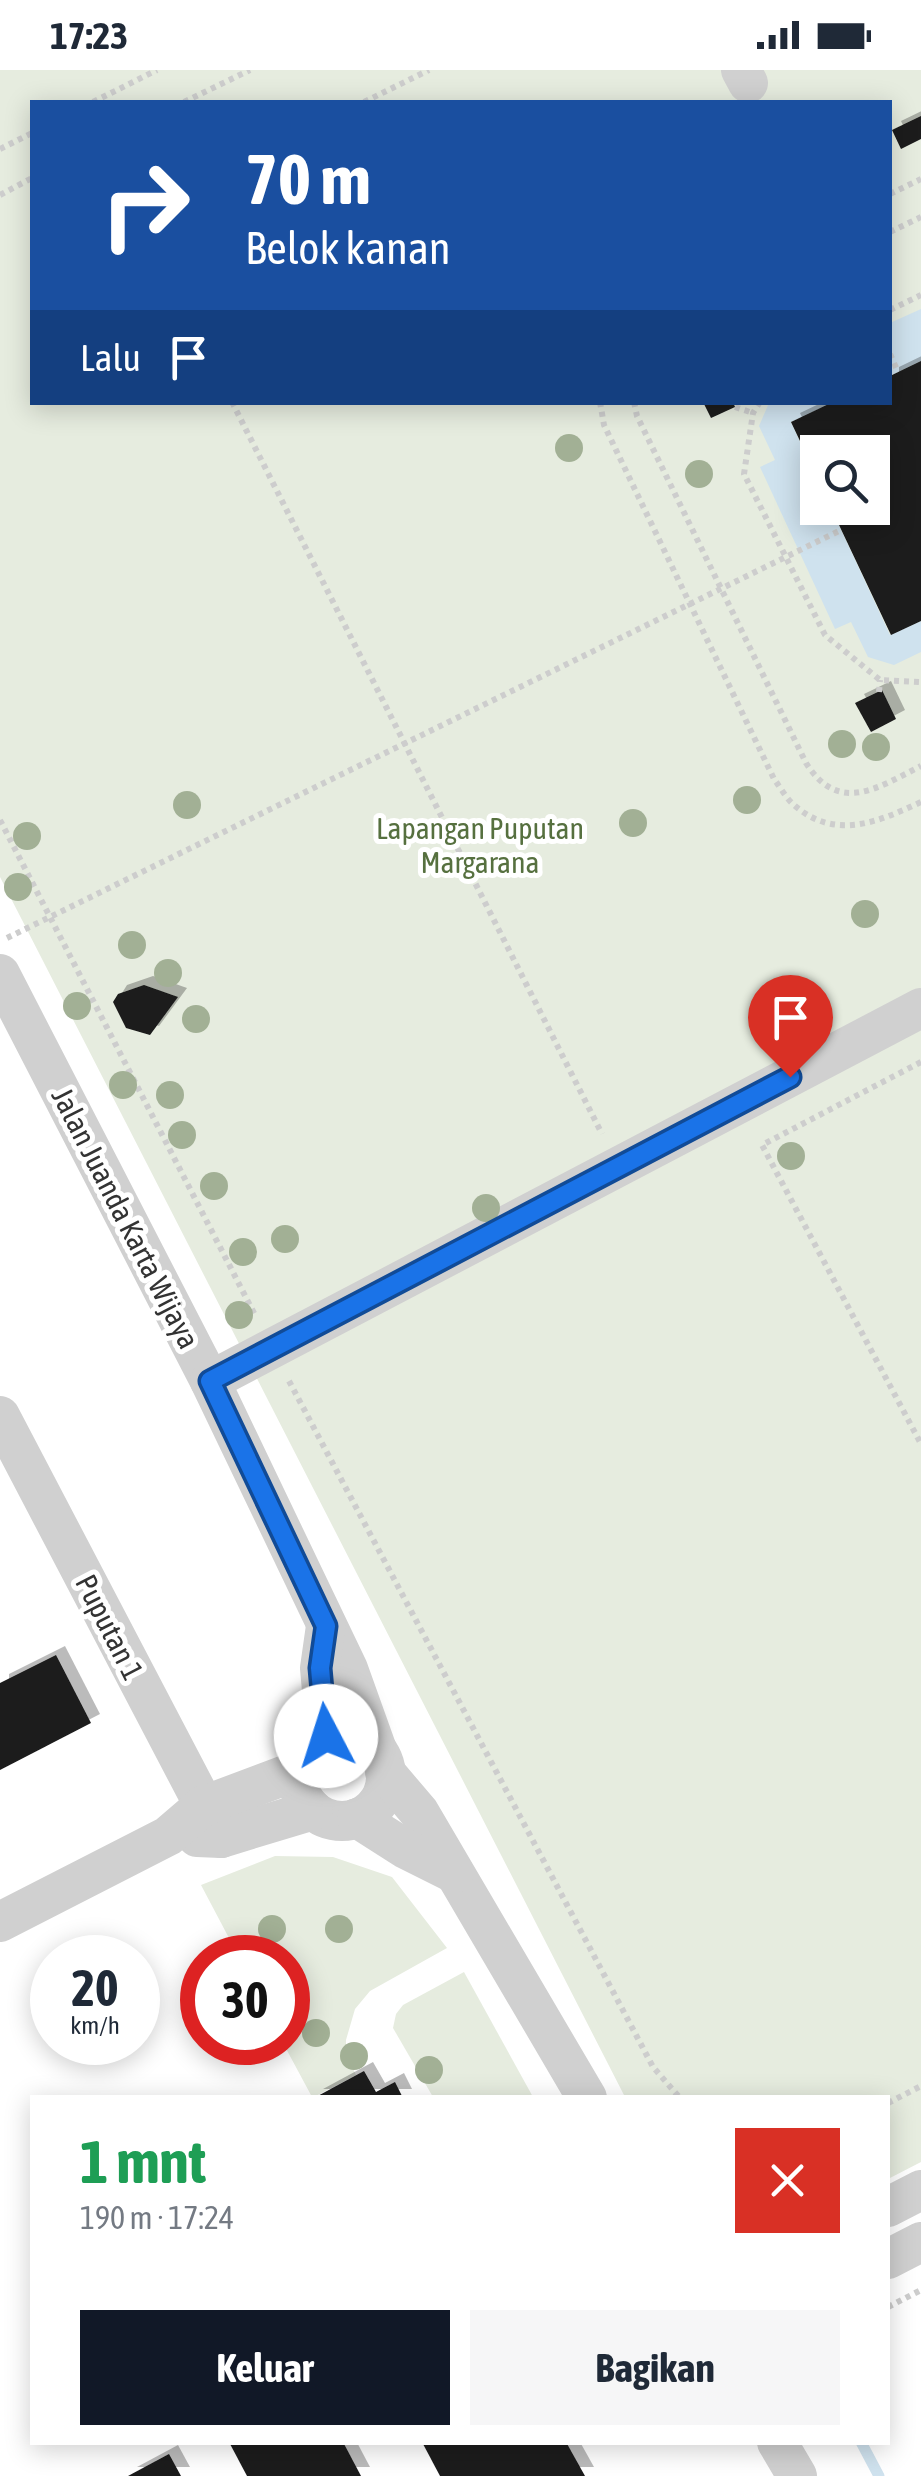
<!DOCTYPE html>
<html lang="id">
<meta charset="utf-8">
<style>
:root{--surface:#fff;--page:#f6f6f7;--text:#1f2937;--muted:#747a83;--accent:#111827}
body{margin:0;font-family:"Asap Condensed",sans-serif;background:var(--page);color:var(--text);height:100vh;display:flex;flex-direction:column;font-size:38px;white-space:nowrap}
*{box-sizing:border-box;margin:0}
p{font-size:32px;color:var(--muted)}
.icon{flex:none;width:55px;height:55px;fill:none;stroke:currentColor;stroke-width:2;stroke-linecap:round;stroke-linejoin:round}
.map{position:relative;flex:1;overflow:hidden}
.details{position:absolute;left:30px;top:2025px;width:860px;height:350px;display:flex;flex-direction:column;background:var(--surface);border-radius:0px;box-shadow:0 5px 25px #0003}
.details>*{flex:none}
.banner{position:absolute;left:30px;top:30px;width:862px;height:305px;border-radius:0px;box-shadow:0 5px 25px #0003;background:#1a4fa0;color:#fff;overflow:hidden}
.fabs{position:absolute;left:800px;top:365px;display:grid;gap:20px}
.fabs a{display:grid;place-items:center;width:90px;height:90px;border-radius:0px;background:var(--surface);box-shadow:0 5px 25px #0003;font-size:50px}
.speed{position:absolute;left:30px;top:1865px;display:flex;gap:20px;font-size:50px;font-weight:700;text-align:center}
.speed>*{display:grid;place-content:center;width:130px;height:130px;border-radius:50%;background:var(--surface);box-shadow:0 5px 25px #0003;line-height:1}
.speed small{font-size:25px;font-weight:400}
.speed .limit{border:15px solid #d22;background:#fff;color:#111}
.pin{position:absolute;display:grid;place-items:center;width:85px;height:85px;color:#fff;margin:-102px -42px;border-radius:50% 50% 50% 0;rotate:-45deg;box-shadow:0 0 10px #0007}
.pin .icon{rotate:45deg}
.me{position:absolute;width:110px;margin:-55px;rotate:355deg;stroke-linejoin:round;filter:drop-shadow(0 0 8px #0008)}
.turn{display:flex;align-items:center;gap:35px;height:210px;padding:0 50px;font-size:45px}
.turn .icon{width:130px;height:130px;stroke-width:2.5}
.turn b{display:block;font-size:70px;line-height:85px}
.then{display:flex;align-items:center;height:95px;padding:0 50px;background:#0003;gap:20px;font-size:38px}
.round{display:grid;place-items:center;flex:none;width:105px;height:105px;border-radius:0px;background:var(--page)}
.summary{display:flex;align-items:center;justify-content:space-between;height:170px;padding:0 50px}
h1{font-size:60px;font-weight:700;line-height:75px;color:#1e9e55}
.button{display:flex;gap:20px;margin-top:auto;padding:20px 50px}
.button a{flex:1;height:115px;border-radius:0px;background:var(--accent);color:#fff;font-size:40px;font-weight:700;line-height:115px;text-align:center}
.button a+a{background:var(--page);color:var(--text)}
.status{display:flex;justify-content:space-between;align-items:center;height:70px;padding:0 50px;background:var(--surface);direction:ltr}
.status svg{height:28px;fill:currentColor}
.map>svg:first-child{display:block}
</style>
<div class="status"><b>17:23</b><svg viewBox="0 0 49 12"><path d="M0 12V9h3v3zM5 12V6h3v6zM10 12V3h3v9zM15 12V0h3v12zM26 1h20v11H26zM47 4h2v5h-2z"/></svg></div>
<div class="map">
<svg width="921" height="2406" viewBox="0 0 921 2406">
<defs>
<filter id="shadow"><feDropShadow dx="9" dy="-9" stdDeviation="0" flood-color="#0004"/></filter>
</defs>
<rect width="100%" height="100%" fill="#fff"/>
<g fill="#e6ecdf" fill-rule="evenodd">
<path d="M 0,0 L 921,0 L 921,2092 L 888,2109 L 888,2028 L 625,2027 L 0,807 ZM 32,32 L 890,32 L 890,332 L 32,332 ZM 818,382 L 872,382 L 872,438 L 818,438 Z"/>
<polygon points="275,1786 333,1787 392,1807 447,1878 370,1921 355,1939 346,1970 346,1984 356,2005 314,2027 312,2027 283,1973 288,1972 288,1888 239,1887 201,1815"/>
<polygon points="464,1902 533,2027 433,2027 393,1958 396,1944 403,1935"/>
</g>
<g fill="#cfe2ee">
<polygon points="921,239 921,291 890,306 890,253"/>
<polygon points="769,333 833,333 791,352 817,409 818,438 831,438 890,565 921,551 921,582 894,595 868,587 851,552 835,559 760,397 775,390 759,356"/>
</g>
<g fill="none" stroke-linecap="round" stroke-linejoin="round">
<polyline stroke="#cfe2ee" stroke-width="11" points="861,2372 879,2406"/>
</g>
<g fill="#1a1a1a" filter="url(#shadow)">
<polygon points="921,46 921,69 901,79 892,60"/>
<polygon points="921,291 921,551 891,565 831,438 872,438 872,382 818,382 818,409 791,352 833,332 890,332 890,306"/>
<polygon points="703,332 733,332 735,337 711,348"/>
<polygon points="882,620 896,649 871,662 855,633"/>
<polygon points="144,915 178,927 150,965 126,958 113,932 118,924"/>
<polygon points="56,1585 91,1653 0,1700 0,1613"/>
<polygon points="364,2001 376,2022 395,2012 403,2028 314,2028"/>
<polygon points="229,2372 343,2372 361,2406 247,2406"/>
<polygon points="422,2372 566,2372 585,2406 440,2406"/>
<polygon points="169,2384 181,2406 128,2406"/>
</g>
<g fill="none" stroke-linecap="round" stroke-linejoin="round">
<g stroke="#cdcdcd" stroke-width="6" stroke-dasharray="5 5" stroke-linecap="butt">
<polyline points="93,32 157,0"/>
<polyline points="184,32 250,0"/>
<polyline points="364,32 429,0"/>
<polyline points="0,79 32,63"/>
<polyline points="890,124 921,109"/>
<polyline points="0,125 32,108"/>
<polyline points="890,162 921,147"/>
<polyline points="890,240 921,225"/>
<polyline points="890,284 898,302"/>
<polyline points="232,332 602,1064"/>
<path d="M 600,332 L 604,355 L 774,709 C 780,717 786,728 794,735 C 835,771 878,752 921,732"/>
<path d="M 634,332 L 637,346 L 806,693 C 839,745 877,718 921,696"/>
<polyline points="760,332 753,343 744,404 825,565 880,610 921,612"/>
<polyline points="735,337 753,343"/>
<polyline points="879,622 880,610"/>
<polyline points="0,750 256,1247"/>
<polyline points="7,868 841,460"/>
<polyline points="921,992 762,1075 921,1374"/>
<polyline points="289,1311 653,1997 680,2028"/>
<polyline points="888,2033 921,2016"/>
<polyline points="888,2237 921,2220"/>
</g>
<g stroke="#d0d0d0" stroke-width="40">
<polyline points="741,0 748,13"/>
<polyline points="0,904 210,1311 348,1599 377,1680"/>
<polyline points="210,1311 921,938"/>
<polyline points="0,1346 221,1768"/>
<polyline points="326,1556 320,1598 326,1666"/>
<circle cx="342" cy="1707" r="44"/>
<polyline points="385,1702 419,1742 587,2028"/>
<polyline points="357,1748 404,1778 454,1803"/>
<polyline points="197,1767 221,1768 313,1740"/>
<polyline points="0,1852 168,1766 203,1736 299,1700"/>
<polyline points="888,2137 921,2120"/>
<polyline points="888,2189 921,2172"/>
<polyline points="777,2372 797,2406"/>
</g>
</g>
<g fill="#a2b095">
<circle cx="569" cy="378" r="14"/>
<circle cx="699" cy="404" r="14"/>
<circle cx="842" cy="674" r="14"/>
<circle cx="876" cy="677" r="14"/>
<circle cx="747" cy="730" r="14"/>
<circle cx="187" cy="735" r="14"/>
<circle cx="633" cy="753" r="14"/>
<circle cx="27" cy="766" r="14"/>
<circle cx="18" cy="817" r="14"/>
<circle cx="865" cy="844" r="14"/>
<circle cx="132" cy="875" r="14"/>
<circle cx="168" cy="903" r="14"/>
<circle cx="77" cy="936" r="14"/>
<circle cx="196" cy="949" r="14"/>
<circle cx="123" cy="1015" r="14"/>
<circle cx="170" cy="1025" r="14"/>
<circle cx="182" cy="1065" r="14"/>
<circle cx="791" cy="1086" r="14"/>
<circle cx="214" cy="1116" r="14"/>
<circle cx="486" cy="1138" r="14"/>
<circle cx="285" cy="1169" r="14"/>
<circle cx="243" cy="1182" r="14"/>
<circle cx="239" cy="1245" r="14"/>
<circle cx="272" cy="1859" r="14"/>
<circle cx="339" cy="1859" r="14"/>
<circle cx="316" cy="1963" r="14"/>
<circle cx="354" cy="1986" r="14"/>
<circle cx="429" cy="2000" r="14"/>
</g>
<g fill="none" stroke-linecap="round" stroke-linejoin="round">
<g stroke="#114b97" stroke-width="25">
<polyline id="route" points="326,1666 320,1598 326,1556 210,1311 790,1007"/>
</g>
<use href="#route" stroke="#1a73e8" stroke-width="18"/>
</g>
<g text-anchor="middle" dominant-baseline="central" stroke-width="10" stroke-linejoin="round" paint-order="stroke">
<g font-size="30" fill="#56703f" stroke="#fff">
<text x="480" y="758">Lapangan Puputan<tspan x="480" dy="34">Margarana</tspan></text>
</g>
<g font-size="30" fill="#333" stroke="#fff">
<text transform="translate(126 1148) rotate(63)">Jalan Juanda Karta Wijaya</text>
<text transform="translate(110 1557) rotate(63)">Puputan 1</text>
</g>
</g>
</svg>
<div class="fabs">
<a><svg class="icon" aria-label="search" viewBox="0 0 24 24"><circle cx="10" cy="10" r="6"/><path d="M15 15l6 6"/></svg></a>
</div>
<div class="speed"><div>20<small>km/h</small></div><div class="limit">30</div></div>
<div class="pin" style="left:790px;top:1007px;background:#d93025"><svg class="icon" aria-label="arrive" viewBox="0 0 24 24"><path d="M6 21V4h12l-3 4 3 4H6"/></svg></div>
<svg class="me" style="left:326px;top:1666px" viewBox="-20 -20 40 40"><circle r="19" fill="#fff"/><path d="M0-13L10 11 0 6-10 11z" fill="#1a73e8"/></svg>
<div class="banner">
<div class="turn"><svg class="icon" aria-label="right" viewBox="0 0 24 24"><path d="M7 20v-9h11M14 6l5 5-5 5"/></svg><div><b>70 m</b>Belok kanan</div></div>
<div class="then">Lalu<svg class="icon" aria-label="arrive" viewBox="0 0 24 24"><path d="M6 21V4h12l-3 4 3 4H6"/></svg></div>
</div>
<section class="details">
<div class="summary"><div><h1>1 mnt</h1><p>190 m · 17:24</p></div><a class="round" style="background:#d93025;color:#fff"><svg class="icon" aria-label="close" viewBox="0 0 24 24"><path d="M6 6l12 12M18 6L6 18"/></svg></a></div>
<div class="button"><a>Keluar</a><a>Bagikan</a></div>
</section>
</div>
